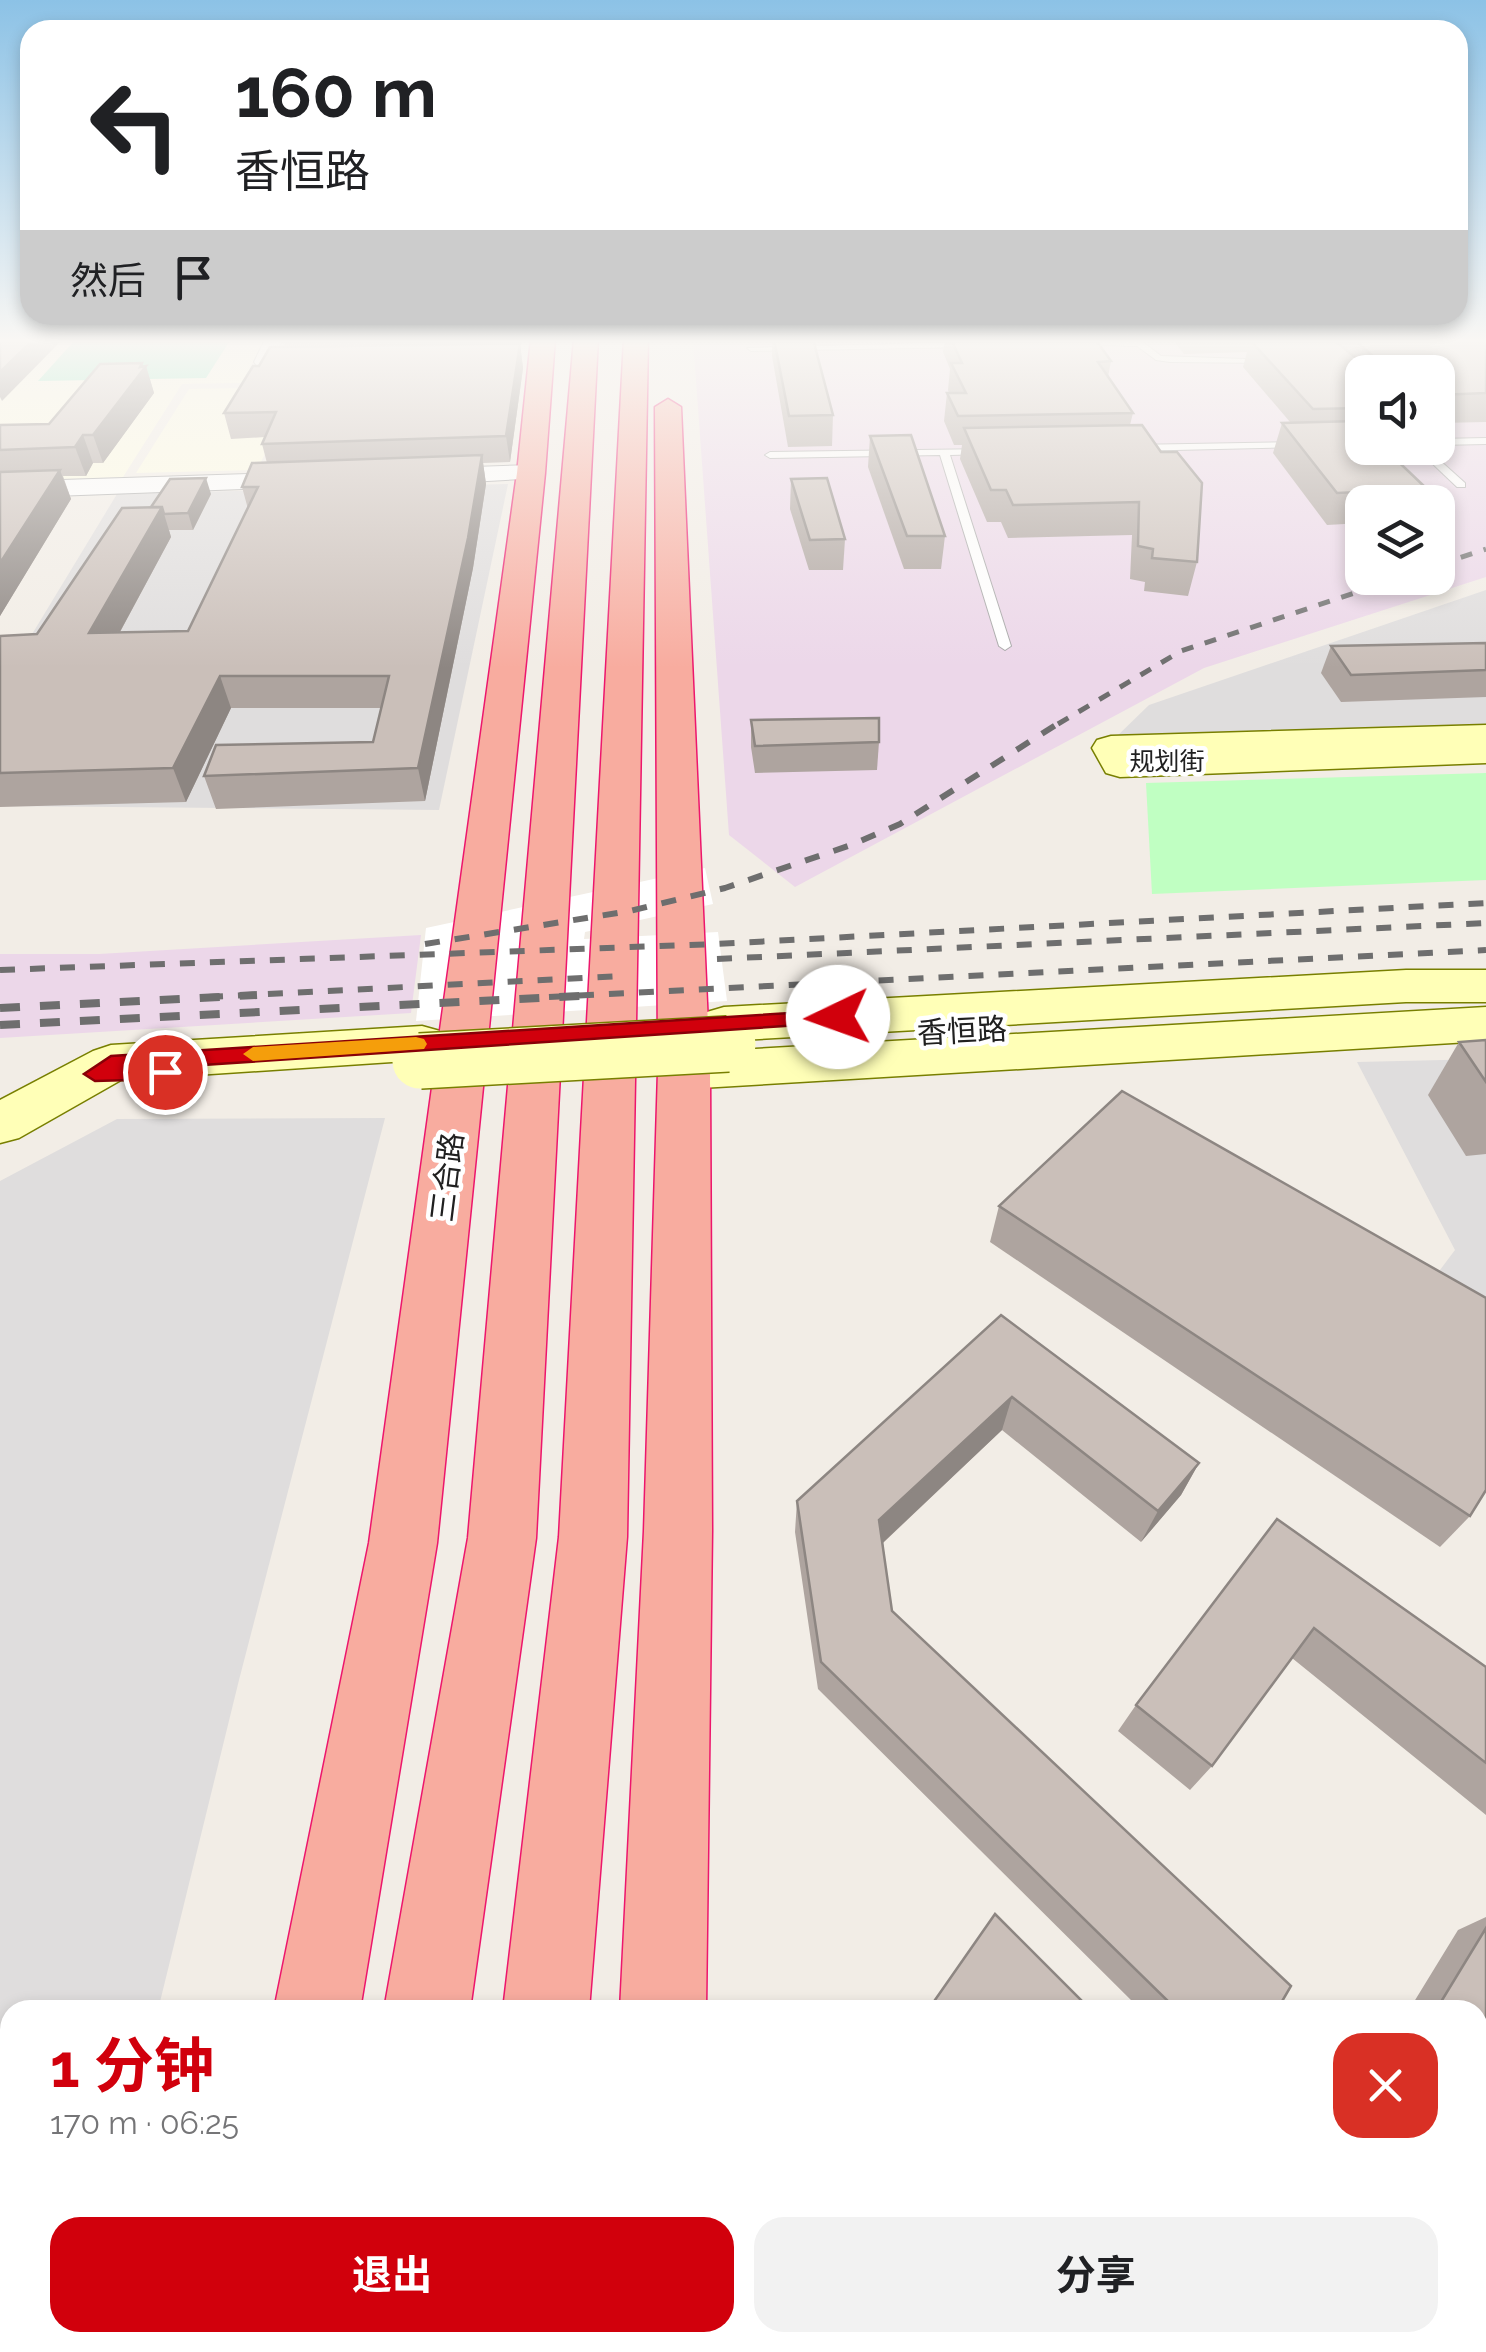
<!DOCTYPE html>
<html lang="zh">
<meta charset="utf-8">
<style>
:root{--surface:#fff;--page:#f2f2f2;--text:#202124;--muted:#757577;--accent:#d1000c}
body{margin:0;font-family:Raleway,"Noto Sans SC",sans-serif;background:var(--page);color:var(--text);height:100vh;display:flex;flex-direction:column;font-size:38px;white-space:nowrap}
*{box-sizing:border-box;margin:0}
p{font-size:32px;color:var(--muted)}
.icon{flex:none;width:55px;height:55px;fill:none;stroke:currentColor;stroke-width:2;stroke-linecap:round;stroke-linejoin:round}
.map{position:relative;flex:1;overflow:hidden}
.panel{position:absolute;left:0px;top:2000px;width:1488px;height:352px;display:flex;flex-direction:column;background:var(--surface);border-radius:30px 30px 0 0;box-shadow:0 5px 15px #0003}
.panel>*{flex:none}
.guide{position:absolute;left:20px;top:20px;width:1448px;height:305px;border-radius:30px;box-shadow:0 5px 15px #0003;background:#fff;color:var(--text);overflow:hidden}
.tools{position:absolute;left:1345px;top:355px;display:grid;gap:20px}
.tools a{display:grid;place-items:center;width:110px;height:110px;border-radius:20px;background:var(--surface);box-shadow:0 5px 15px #0003;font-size:50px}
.pin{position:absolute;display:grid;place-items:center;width:85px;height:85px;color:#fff;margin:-42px;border:5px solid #fff;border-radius:50%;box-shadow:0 2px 10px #0007}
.me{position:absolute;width:110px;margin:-55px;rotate:267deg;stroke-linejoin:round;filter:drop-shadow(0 0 8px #0008)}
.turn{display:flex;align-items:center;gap:35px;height:210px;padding:0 50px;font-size:45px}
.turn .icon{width:130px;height:130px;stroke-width:2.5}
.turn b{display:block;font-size:70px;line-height:85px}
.then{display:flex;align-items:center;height:95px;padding:0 50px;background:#0003;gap:20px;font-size:38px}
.round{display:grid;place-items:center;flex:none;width:105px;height:105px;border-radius:30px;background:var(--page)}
.summary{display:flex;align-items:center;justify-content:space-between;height:170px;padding:0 50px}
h1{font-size:60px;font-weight:700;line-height:75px;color:var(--accent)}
.primary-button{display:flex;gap:20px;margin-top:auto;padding:20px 50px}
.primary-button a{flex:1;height:115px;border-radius:30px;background:var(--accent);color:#fff;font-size:40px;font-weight:700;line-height:115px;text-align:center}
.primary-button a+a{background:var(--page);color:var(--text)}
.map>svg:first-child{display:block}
</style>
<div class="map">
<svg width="1486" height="2352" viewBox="0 0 1486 2352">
<rect width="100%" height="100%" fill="#f2ede6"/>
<g fill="#dfdddd">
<polygon points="508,484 439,810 0,806 0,687 117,494"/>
<polygon points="1486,590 1486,728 1112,741 1149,705"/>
<polygon points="1486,1059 1486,1314 1431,1282 1455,1250 1357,1062"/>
<polygon points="385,1118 239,1680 158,2010 10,2010 10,2208 0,2218 0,1181 117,1119"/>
</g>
<g fill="#ecd7e9" fill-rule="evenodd">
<path d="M 693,339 L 1486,339 L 1486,577 L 1204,668 L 795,887 L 729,835 ZM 1362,372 L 1438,372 L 1438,448 L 1362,448 ZM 1362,502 L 1438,502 L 1438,578 L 1362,578 Z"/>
<polygon points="421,935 411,1013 0,1038 0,954 99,954"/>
</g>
<g fill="#fffde2">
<polygon points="0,339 265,339 249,369 296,368 290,382 182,384 123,477 0,481"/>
<polygon points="298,387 257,470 136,473 189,389"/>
</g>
<g fill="#c0ffc2">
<polygon points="1486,773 1486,880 1152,894 1146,783"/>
<polygon points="10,2208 10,2342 66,2343 63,2352 0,2352 0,2218"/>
</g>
<polygon fill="#7de8b9" points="76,339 231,339 206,378 38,381"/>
<polygon fill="#fff" points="705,868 713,904 585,932 584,939 718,932 727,1001 416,1021 426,928"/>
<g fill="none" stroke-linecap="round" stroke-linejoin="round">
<g stroke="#a7a7a7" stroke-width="2">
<g id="service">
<polygon points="1130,339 1139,339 1161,356 1273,360 1269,363 1170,362 1156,360 1137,346 1069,344"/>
<polygon points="969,342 972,347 751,351 747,348"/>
<polygon points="1486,438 1486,444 1438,445 1438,439"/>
<polygon points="1303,442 1307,447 1132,451 1127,448 1132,445"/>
<polygon points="1416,448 1426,448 1465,483 1465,487 1457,487"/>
<polygon points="992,449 988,454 950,455 1011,646 1005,650 999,646 940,455 770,458 765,455 770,452"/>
</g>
</g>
<g stroke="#a7a7a7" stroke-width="2">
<polygon id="minor" points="265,339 283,339 274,356 305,356 314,361 305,366 257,366 254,362"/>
</g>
<g stroke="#a7a7a7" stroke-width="2">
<g id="tertiary">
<polygon points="531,465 544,473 540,478 416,485 403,477 416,469"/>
<polygon points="311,472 324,480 320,486 0,498 0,482"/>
</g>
</g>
<g stroke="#787f00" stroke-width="3">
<g id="secondary">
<polygon points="1486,725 1486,763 1120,777 1106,773 1092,748 1097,740 1111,736"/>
<polygon points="1406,970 1486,970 1486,1002 1406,1002 724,1041 707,1036 699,1024 707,1012 724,1007"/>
<polygon points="1486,1007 1486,1041 684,1089 666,1084 658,1071 666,1058 684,1053"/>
<polygon points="422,1026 440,1031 447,1043 440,1055 422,1060 121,1080 19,1138 0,1143 0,1100 93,1051 111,1045"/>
</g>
</g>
<g stroke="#ed166c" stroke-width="3">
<g id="trunk">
<polygon points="531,339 555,339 545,473 437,1543 360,2010 274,2010 369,1543 517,473"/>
<polygon points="574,339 598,339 536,1538 470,2010 384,2010 468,1538"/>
<polygon points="624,339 648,339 627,1537 589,2010 503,2010 559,1537"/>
<polygon points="668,399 681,407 710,1071 712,1531 706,2010 620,2010 644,1531 658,1071 655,407"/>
<polygon points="206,2342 305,2342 304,2352 204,2352"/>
<polygon points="322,2342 421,2342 421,2352 321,2352"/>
<polygon points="458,2342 557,2342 557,2352 457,2352"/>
<polygon points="596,2342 695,2342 695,2352 595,2352"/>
</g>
</g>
<use href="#service" fill="#fff" fill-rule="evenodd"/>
<use href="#minor" fill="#fff" fill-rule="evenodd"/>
<use href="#tertiary" fill="#fff" fill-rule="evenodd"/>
<use href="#secondary" fill="#ffffb7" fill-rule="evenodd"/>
<use href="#trunk" fill="#f8ac9f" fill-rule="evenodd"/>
<g stroke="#6e6e6e" stroke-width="5" stroke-dasharray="12 12" stroke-linecap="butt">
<polyline points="1438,565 1486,549"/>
<polyline points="1058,724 1181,651 1399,578"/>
</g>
<g stroke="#6e6e6e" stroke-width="6" stroke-dasharray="15 15" stroke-linecap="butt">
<polyline points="425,944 630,911 725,888 851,845 900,824 1062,721"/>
<polyline points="717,959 1486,923"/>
<polyline points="0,970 715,944 1486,903"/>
<polyline points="208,997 622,976"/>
<polyline points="549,997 1486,950"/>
</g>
<g stroke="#6e6e6e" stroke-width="8" stroke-dasharray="20 20" stroke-linecap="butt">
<polyline points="0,1008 257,995"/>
<polyline points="0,1025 598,995"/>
</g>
<g stroke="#787f00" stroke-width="58" stroke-linecap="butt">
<polyline id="secondary-bridge" points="420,1061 728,1044"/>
</g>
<use href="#secondary-bridge" stroke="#ffffb7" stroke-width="55"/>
</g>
<g fill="#aea49f">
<polygon points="282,339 520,339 519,344 520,344 523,368 510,462 483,463 486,484 473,568 425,801 216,809 204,776 373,742 382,708 231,708 186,802 0,807 0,636 37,634 151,507 211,494 193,530 169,530 171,537 120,632 188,631 248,509 242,487 267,463 262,444 265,437 231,439 224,413 259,366 284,347"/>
<polygon points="772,339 813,339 833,415 832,446 788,447 772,356"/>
<polygon points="835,339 942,339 836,341"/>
<polygon points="945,339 1095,339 1111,361 1108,377 1133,413 1130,425 1197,562 1188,596 1144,591 1145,582 1130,579 1132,535 1008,538 1001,522 987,522 960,459 962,445 954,445 944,421 947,393 949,393 948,390 950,369 943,352"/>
<polygon points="1172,339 1486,339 1486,422 1438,423 1438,372 1362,372 1362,448 1427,489 1421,502 1362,502 1362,523 1327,525 1273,453 1282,423 1290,422 1243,367 1247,352 1184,354"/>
<polygon points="142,363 143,367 146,366 154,393 103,463 93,463 86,476 63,476 71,499 0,616 0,425 49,424"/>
<polygon points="870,436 945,536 941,569 904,569 868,467"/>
<polygon points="791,479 845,539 843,570 809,570 790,509"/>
<polygon points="1486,643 1486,697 1341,702 1321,673 1331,646"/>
<polygon points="751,720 879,742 877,770 755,773 751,747"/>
<polygon points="1486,1040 1486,1154 1466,1156 1428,1095 1459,1042"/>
<polygon points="999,1206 1470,1516 1440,1547 990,1242"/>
<polygon points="1001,1315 1199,1463 1181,1495 1141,1542 1002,1430 883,1543 892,1611 1277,2010 1141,2010 818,1689 795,1532 797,1501"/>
<polygon points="1277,1519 1486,1667 1486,1815 1292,1658 1212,1766 1190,1790 1118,1731 1136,1705"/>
<polygon points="1486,1917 1486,2343 1478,2335 1478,2010 1409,2010 1458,1930"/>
<polygon points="833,2342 1025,2342 1026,2352 832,2352"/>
<polygon points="1254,2342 1342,2342 1352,2352 1248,2352"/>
</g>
<g fill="#8d8682">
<polygon points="34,339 63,339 2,401 0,397 0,372"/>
<polygon points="520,344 523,368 510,462 506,436"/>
<polygon points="142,363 144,369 146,366 154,393 103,463 93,435"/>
<polygon points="83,435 93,463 86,476 75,447"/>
<polygon points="482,455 486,484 473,568 425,801 418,768"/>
<polygon points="60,470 71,499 0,616 0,563"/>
<polygon points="206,478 211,494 193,530 188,513"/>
<polygon points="162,507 171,537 102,665 89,633"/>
<polygon points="220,676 231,708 186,802 173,768"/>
<polygon points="1012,1397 1002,1430 874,1551 879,1520"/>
<polygon points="1199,1463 1181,1495 1141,1542 1158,1511"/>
</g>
<g fill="#cabfb9" stroke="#8d8682" stroke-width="2.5">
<polygon points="0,339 34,339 0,372"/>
<polygon points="774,339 813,339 833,415 789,416"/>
<polygon points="951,339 1095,339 1111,361 1098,362 1133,413 958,416 947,393 966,393 951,363 962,363"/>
<polygon points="1333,339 1371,371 1374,357 1354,339 1486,339 1486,393 1438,395 1438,372 1362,372 1362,408 1313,409 1250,340"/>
<polygon points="520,344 506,436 262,444 276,412 224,413 253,366 259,366 270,347"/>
<polygon points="142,363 140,367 146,366 93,435 83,435 75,447 0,450 0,425 49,424 100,364"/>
<polygon points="1357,421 1362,426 1362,448 1384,448 1427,489 1337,493 1282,423"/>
<polygon points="1142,425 1161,452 1177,452 1202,483 1197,562 1152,558 1153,549 1138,546 1139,502 1013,505 1006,490 991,490 964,428"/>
<polygon points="911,435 945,536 907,536 870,436"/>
<polygon points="482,455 468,538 418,768 204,776 216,745 373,742 389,676 220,676 173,768 0,773 0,636 37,634 122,508 162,507 89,633 188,631 258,487 242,487 252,463"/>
<polygon points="60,470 0,563 0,472"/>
<polygon points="206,478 188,513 164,514 162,507 151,507 170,479"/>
<polygon points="827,478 845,539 810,540 791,479"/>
<polygon points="1486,643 1486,670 1351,675 1331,646"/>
<polygon points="879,718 879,742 755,746 751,720"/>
<polygon points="1486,1040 1486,1082 1459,1042"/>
<polygon points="1122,1091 1486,1298 1486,1490 1470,1516 999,1206"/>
<polygon points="1001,1315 1199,1463 1158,1511 1012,1397 879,1520 892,1611 1291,1986 1277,2010 1177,2010 821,1662 797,1501"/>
<polygon points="1277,1519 1486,1667 1486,1763 1314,1628 1212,1766 1136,1705"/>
<polygon points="995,1914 1091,2010 928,2010"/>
<polygon points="1486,1928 1486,2304 1478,2296 1478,2010 1436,2010"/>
<polygon points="838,2342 1025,2342 1026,2352 838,2352"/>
<polygon points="1288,2342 1342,2342 1352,2352 1282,2352"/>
</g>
<linearGradient id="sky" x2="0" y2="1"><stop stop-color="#8cc2e6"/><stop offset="0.51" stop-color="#f9f7f4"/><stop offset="1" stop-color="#f9f7f4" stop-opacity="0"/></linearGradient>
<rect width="1486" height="668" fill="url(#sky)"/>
<polygon fill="#d1000c" stroke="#880008" stroke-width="2.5" points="838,1010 845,1012 845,1022 173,1067 172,1077 165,1079 95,1081 84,1074 111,1056"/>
<polygon fill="#f59e0b" points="416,1037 424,1039 427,1044 424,1049 253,1061 243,1054 253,1047"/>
<g text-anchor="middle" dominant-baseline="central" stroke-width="9" stroke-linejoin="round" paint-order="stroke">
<g font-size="25" fill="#202020" stroke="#fff">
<text x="1167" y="761">规划街</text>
</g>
<g font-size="30" fill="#202020" stroke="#fff">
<text transform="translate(962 1031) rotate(-3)">香恒路</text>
<text transform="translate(447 1177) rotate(-83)">三合路</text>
</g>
</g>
</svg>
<div class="tools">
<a><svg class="icon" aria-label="sound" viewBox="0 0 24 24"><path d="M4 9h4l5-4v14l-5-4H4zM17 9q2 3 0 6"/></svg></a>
<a><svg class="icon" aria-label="layers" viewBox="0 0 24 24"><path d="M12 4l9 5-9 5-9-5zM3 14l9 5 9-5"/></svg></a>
</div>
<div class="pin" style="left:165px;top:1072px;background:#d93025"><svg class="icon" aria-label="arrive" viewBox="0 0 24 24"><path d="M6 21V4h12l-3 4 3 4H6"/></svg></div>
<svg class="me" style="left:838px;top:1017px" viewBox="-20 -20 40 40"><circle r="19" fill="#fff"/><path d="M0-13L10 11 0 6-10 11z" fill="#d1000c"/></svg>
<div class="guide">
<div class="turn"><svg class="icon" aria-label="left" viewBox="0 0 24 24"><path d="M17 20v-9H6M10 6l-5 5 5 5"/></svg><div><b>160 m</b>香恒路</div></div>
<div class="then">然后<svg class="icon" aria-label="arrive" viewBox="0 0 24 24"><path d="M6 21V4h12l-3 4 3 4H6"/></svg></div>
</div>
<section class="panel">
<div class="summary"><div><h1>1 分钟</h1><p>170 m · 06:25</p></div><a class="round" style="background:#d93025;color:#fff"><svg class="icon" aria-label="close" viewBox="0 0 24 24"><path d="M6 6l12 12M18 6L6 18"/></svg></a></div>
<div class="primary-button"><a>退出</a><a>分享</a></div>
</section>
</div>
